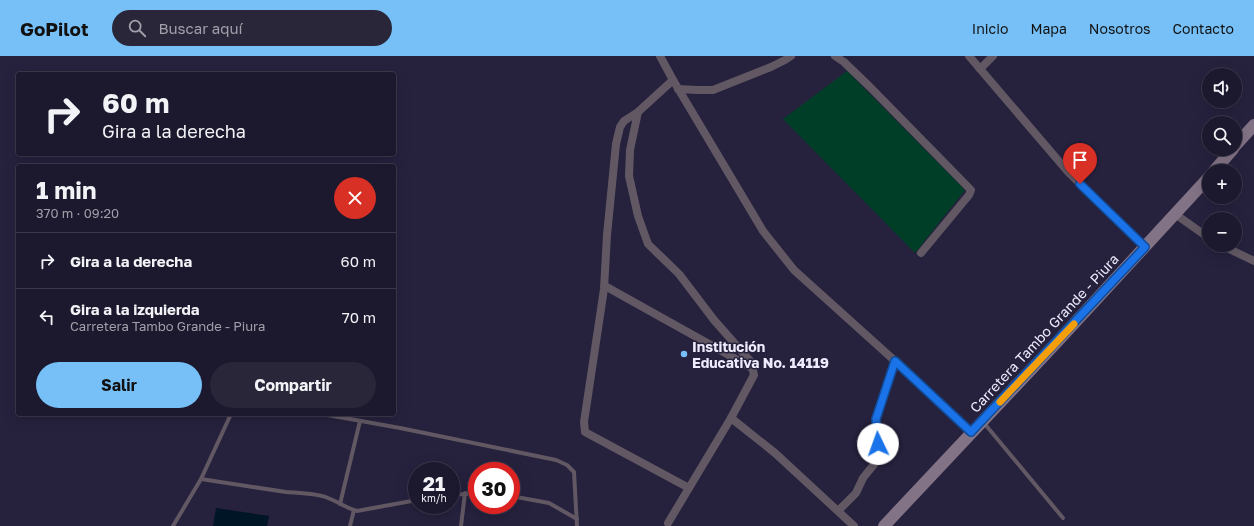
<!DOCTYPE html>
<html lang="es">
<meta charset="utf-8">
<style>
:root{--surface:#1c192e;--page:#29263a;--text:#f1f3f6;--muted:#a0a0aa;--line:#3a384a;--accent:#76c0f7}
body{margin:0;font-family:"Golos Text",sans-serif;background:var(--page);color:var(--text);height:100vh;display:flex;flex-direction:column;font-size:15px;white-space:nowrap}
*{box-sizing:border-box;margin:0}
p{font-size:13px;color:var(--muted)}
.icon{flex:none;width:22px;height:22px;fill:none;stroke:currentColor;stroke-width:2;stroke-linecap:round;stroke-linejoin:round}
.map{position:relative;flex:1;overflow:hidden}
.side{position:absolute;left:16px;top:108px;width:380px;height:252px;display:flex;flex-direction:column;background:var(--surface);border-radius:4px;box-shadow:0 4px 16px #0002,0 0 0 1px var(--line)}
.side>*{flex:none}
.hud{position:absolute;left:16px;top:16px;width:380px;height:84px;border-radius:4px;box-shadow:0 4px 16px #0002,0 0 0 1px var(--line);background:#1c192e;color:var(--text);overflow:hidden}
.buttons{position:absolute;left:1202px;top:12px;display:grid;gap:8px}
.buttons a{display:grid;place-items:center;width:40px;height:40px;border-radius:50%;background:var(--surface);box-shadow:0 4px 16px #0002,0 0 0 1px var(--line);font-size:20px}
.speed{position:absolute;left:408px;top:406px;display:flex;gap:8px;font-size:20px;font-weight:700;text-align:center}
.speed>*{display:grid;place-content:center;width:52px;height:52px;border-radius:50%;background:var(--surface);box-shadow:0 4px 16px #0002,0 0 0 1px var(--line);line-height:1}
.speed small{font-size:10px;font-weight:400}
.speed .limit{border:6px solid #d22;background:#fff;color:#111}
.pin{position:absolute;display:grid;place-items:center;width:34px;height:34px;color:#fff;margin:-41px -17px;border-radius:50% 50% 50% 0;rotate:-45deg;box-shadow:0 0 4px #0007}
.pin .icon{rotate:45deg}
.me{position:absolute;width:44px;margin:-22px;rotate:357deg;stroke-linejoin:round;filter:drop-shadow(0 0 3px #0008)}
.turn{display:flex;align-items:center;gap:14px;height:84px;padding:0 20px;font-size:18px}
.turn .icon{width:52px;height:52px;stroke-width:2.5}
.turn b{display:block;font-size:28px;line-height:34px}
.round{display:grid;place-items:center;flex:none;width:42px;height:42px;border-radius:21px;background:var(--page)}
.summary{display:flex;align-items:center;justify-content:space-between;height:68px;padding:0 20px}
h1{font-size:24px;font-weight:700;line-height:30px}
.button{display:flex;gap:8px;margin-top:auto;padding:8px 20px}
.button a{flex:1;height:46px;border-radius:24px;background:var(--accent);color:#111;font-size:16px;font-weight:700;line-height:46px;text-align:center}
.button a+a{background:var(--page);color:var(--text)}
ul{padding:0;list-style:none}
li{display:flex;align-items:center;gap:12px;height:56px;padding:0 20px;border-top:1px solid var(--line)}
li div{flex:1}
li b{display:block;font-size:15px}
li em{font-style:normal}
header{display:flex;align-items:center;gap:24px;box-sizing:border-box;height:56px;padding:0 20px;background:var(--accent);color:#111}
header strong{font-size:19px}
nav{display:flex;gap:22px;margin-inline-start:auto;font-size:14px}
.search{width:280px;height:36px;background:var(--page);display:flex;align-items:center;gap:10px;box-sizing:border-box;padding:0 14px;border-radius:22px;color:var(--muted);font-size:15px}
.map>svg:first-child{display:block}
</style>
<header>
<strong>GoPilot</strong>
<div class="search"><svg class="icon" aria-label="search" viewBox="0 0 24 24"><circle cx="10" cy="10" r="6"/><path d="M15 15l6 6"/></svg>Buscar aquí</div>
<nav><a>Inicio</a><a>Mapa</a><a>Nosotros</a><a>Contacto</a></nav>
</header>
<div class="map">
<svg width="1254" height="470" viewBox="0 0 1254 470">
<rect width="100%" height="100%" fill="#26213d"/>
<polygon fill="#003e28" points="847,15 965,134 915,197 783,63"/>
<polygon fill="#001525" points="216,452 269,460 267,470 213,470"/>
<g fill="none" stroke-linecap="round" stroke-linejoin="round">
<g stroke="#615863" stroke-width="4">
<polyline points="322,358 400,372 556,404 567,409 574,416 577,470"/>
<polyline points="984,367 1063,462"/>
<path d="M 201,423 L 286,436 C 298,437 317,437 328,442 C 338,446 347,452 357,455 L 417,444"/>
<polyline points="451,439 477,437"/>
<polyline points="511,440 549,447 577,463"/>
<polyline points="340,448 360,365"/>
<polyline points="173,470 201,423 231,358"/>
<polyline points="350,470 354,454"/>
<polyline points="461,470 465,437"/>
</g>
<g stroke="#615863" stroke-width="8">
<polyline points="660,0 673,24 763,175 794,214 895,305 971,376"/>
<polyline points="835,0 844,6 870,31 971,134 969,139 921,197"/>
<polyline points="969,0 1069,117 1145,191"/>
<polyline points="980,13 993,0"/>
<polyline points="678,33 697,34 713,34 771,11 785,4 791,0"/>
<polyline points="638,56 630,94 629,120 638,160 648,188 679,218 714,264 751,306 754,319 731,362 689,432 585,376 584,366 604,233 607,179 616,88 620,71 624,65 638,56 673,24"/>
<polyline points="1175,158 1209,182"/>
<polyline points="1221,189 1254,205"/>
<polyline points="605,230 752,312"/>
<polyline points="731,362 775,397 854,470"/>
<polyline points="838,455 856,437 863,422 876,406 877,388 876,363 895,305"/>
<polyline points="668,467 689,432"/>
</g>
<g stroke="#837386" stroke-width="12">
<polyline points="1235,90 1254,69"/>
<polyline points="1214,115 1233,93"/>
<polyline points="884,470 1058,285 1209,121"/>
</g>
</g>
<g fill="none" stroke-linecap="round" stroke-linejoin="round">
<g stroke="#114b97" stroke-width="10">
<polyline id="route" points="878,388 876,363 895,305 971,376 1145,191 1080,128"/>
</g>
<use href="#route" stroke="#1a73e8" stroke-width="7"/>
<polyline stroke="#f59e0b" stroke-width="7" points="1000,346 1074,268"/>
</g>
<circle fill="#76c0f7" stroke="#26213d" stroke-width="1.5" cx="684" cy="298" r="4"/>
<g text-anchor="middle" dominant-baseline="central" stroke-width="3" stroke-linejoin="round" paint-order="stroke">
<g font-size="14" fill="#edebfd" stroke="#26213d">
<text transform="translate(1044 277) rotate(-47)">Carretera Tambo Grande - Piura</text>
</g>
<g font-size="14" font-weight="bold" fill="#edebfd" stroke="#26213d" text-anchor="start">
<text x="692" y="290">Institución<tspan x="692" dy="16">Educativa No. 14119</tspan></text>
</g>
</g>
</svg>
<div class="buttons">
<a><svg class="icon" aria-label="sound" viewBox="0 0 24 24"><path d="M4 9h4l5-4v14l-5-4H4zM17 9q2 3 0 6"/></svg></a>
<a><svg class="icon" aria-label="search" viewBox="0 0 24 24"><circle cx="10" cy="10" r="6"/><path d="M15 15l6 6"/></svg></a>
<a>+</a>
<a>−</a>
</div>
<div class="speed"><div>21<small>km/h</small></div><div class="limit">30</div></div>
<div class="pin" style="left:1080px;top:128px;background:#d93025"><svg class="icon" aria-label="arrive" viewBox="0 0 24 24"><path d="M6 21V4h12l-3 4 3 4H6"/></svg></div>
<svg class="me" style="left:878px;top:388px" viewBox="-20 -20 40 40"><circle r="19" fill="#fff"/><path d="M0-13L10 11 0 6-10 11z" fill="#1a73e8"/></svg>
<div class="hud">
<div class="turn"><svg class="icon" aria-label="right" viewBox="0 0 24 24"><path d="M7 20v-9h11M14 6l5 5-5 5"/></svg><div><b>60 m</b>Gira a la derecha</div></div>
</div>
<section class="side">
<div class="summary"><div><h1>1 min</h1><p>370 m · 09:20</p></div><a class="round" style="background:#d93025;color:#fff"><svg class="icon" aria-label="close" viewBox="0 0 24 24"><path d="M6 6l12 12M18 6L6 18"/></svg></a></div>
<ul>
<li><svg class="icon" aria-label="right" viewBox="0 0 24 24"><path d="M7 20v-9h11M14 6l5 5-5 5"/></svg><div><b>Gira a la derecha</b></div><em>60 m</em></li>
<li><svg class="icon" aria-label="left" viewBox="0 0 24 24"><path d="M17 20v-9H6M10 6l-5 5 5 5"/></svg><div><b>Gira a la izquierda</b><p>Carretera Tambo Grande - Piura</p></div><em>70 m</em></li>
</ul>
<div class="button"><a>Salir</a><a>Compartir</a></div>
</section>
</div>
